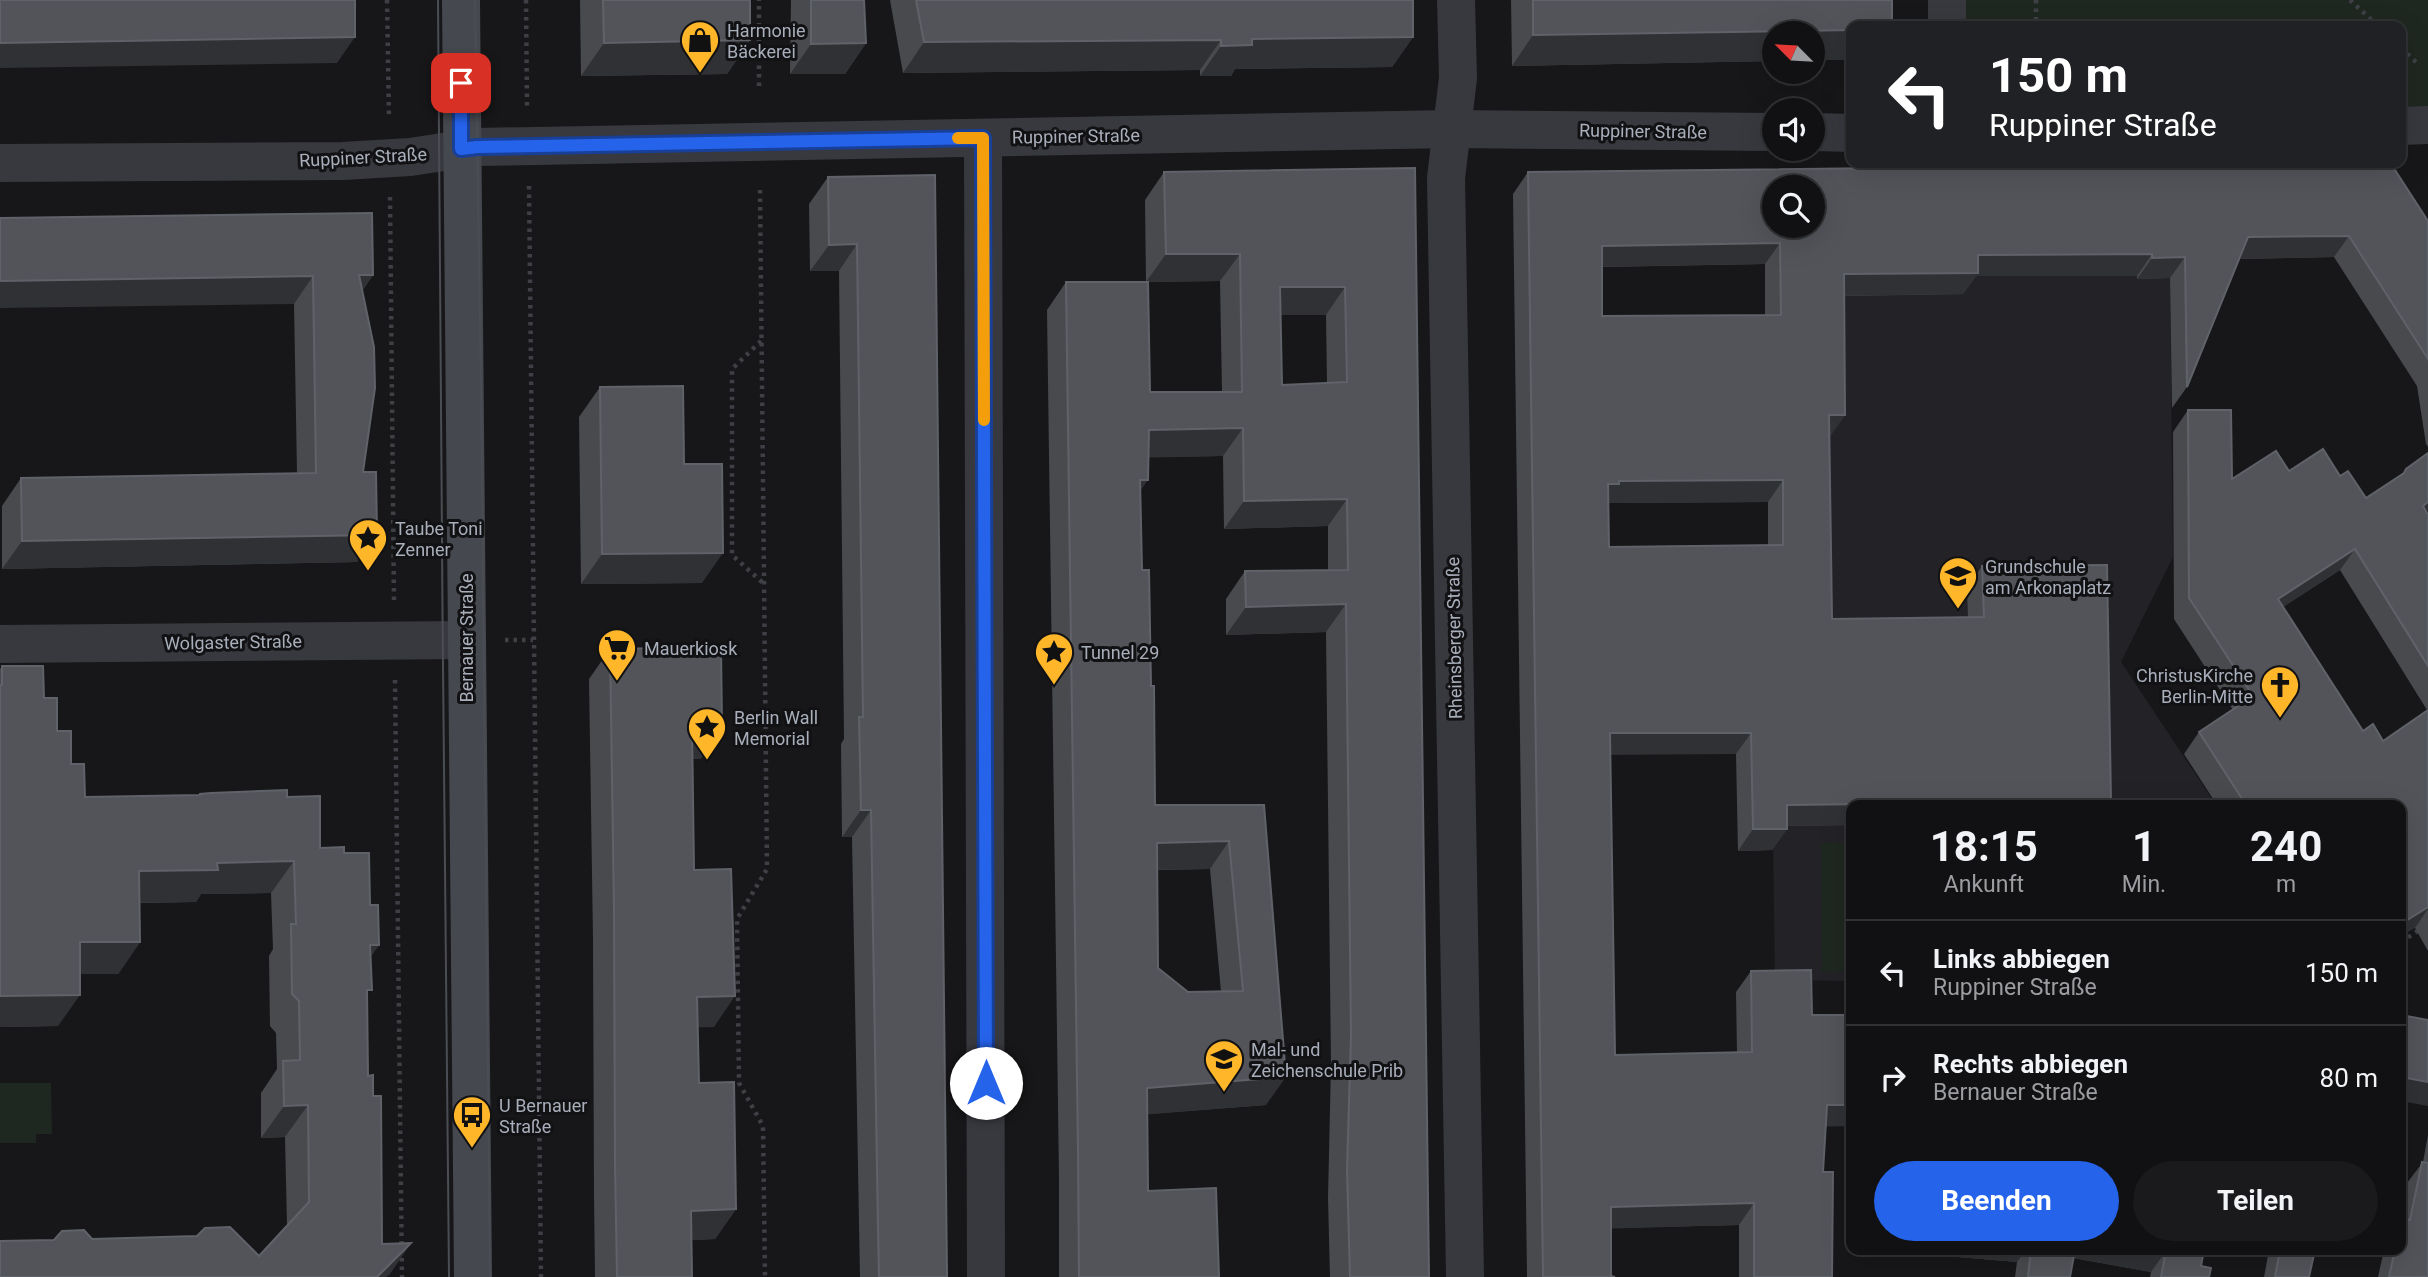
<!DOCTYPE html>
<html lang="de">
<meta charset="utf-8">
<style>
:root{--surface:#111113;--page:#1a1a1c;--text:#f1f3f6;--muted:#9c9da0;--line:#303133;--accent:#2563eb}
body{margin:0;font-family:Roboto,sans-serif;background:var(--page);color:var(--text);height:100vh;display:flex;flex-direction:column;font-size:26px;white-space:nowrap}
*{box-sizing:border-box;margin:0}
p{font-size:23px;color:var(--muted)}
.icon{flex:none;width:38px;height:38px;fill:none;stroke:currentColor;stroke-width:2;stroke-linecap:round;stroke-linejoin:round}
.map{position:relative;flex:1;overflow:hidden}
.details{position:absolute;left:1846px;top:800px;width:560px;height:455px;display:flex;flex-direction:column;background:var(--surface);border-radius:14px;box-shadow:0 7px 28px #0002,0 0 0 2px var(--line)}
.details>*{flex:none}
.banner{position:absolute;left:1846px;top:21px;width:560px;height:147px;border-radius:14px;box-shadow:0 7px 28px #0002,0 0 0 2px var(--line);background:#202124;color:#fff;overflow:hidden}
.needle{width:46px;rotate:294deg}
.controls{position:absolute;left:1762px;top:21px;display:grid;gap:14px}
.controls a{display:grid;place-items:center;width:63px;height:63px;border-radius:50%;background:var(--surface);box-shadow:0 7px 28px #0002,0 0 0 2px var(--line);font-size:35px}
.pin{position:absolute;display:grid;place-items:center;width:60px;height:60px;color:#fff;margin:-30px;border-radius:14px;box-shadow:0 4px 10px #0006}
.me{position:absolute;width:77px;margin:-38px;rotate:0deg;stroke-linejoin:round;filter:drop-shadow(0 0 5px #0008)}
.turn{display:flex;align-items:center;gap:24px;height:147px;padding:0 28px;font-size:32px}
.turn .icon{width:91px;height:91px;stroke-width:2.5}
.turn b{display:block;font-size:49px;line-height:60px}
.eta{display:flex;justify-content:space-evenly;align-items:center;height:119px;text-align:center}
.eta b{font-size:42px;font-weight:700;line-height:49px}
.cta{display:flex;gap:14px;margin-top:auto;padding:14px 28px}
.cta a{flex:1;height:80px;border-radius:42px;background:var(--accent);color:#fff;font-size:28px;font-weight:700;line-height:80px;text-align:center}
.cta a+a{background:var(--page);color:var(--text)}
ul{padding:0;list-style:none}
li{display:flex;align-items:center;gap:21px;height:105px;padding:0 28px;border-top:2px solid var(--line)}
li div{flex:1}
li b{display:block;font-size:26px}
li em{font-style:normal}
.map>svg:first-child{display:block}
</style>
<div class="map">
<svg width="2428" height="1277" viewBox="0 0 2428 1277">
<rect width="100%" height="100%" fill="#171719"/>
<polygon fill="#232327" points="2169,186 2173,557 2121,662 2216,805 1852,805 1851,981 1775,980 1764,190 1774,226 1813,226"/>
<g fill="#1f2820">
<polygon points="1963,0 2428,0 2428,110 2401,111 2401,26 1963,26"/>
<polygon points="1821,843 1851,843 1851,971 1822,972"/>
<polygon points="0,1083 51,1083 52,1134 36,1134 36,1143 0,1143"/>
</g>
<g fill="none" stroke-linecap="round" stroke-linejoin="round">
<g stroke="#3e4046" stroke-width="4.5" stroke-dasharray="3.5 5" stroke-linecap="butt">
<polyline points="387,0 389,118"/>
<polyline points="526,0 527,107"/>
<polyline points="2036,0 2036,26"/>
<polyline points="2350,0 2378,26"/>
<polyline points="2401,48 2417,63"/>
<polyline points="759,86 759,0"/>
<polyline points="529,186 541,1277"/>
<polyline points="760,190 767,869 737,919 739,1083 763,1126 765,1277"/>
<polyline points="390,197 394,601"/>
<polyline points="761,341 732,369 732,555 763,583"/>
<polyline points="505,640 533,640"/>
<polyline points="395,680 402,1277"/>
<polyline points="2401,942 2428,924"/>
</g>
<g stroke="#38393f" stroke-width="38">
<polyline points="1456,0 1458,78 1446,178 1465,1277"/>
<polyline points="1947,0 1947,26"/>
<polyline points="2401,126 2428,125"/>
<polyline points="1813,132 1852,133"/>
<polyline points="983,138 986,1277"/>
<polyline points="0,163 343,161 410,157 476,147 1452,129 1774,132"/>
<polyline points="0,644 467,640"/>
</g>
<polyline stroke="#46484f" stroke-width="38" points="461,0 473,1277"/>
<g stroke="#4b4d54" stroke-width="2">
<path d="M 438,0 C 439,426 446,851 449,1277"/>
<polyline points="475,0 481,385 490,1277"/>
</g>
</g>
<g fill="#484a4e" fill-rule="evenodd">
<polygon points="580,0 750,0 750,40 727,74 581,76"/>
<polygon points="791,0 864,0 866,43 845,74 790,74"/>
<polygon points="890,0 1413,0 1413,37 1392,67 1235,69 1231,76 1200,76 1200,70 903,73"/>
<polygon points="1511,0 1892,0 1852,26 1852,60 1813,60 1813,33 1774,33 1774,61 1512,66"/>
<path d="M 1415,168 L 1429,1277 L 1330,1277 L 1328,1198 L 1331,1064 L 1326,632 L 1226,635 L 1226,599 L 1245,571 L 1328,570 L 1328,526 L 1224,529 L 1223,456 L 1148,457 L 1140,490 L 1142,570 L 1151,686 L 1155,805 L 1264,805 L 1266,1105 L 1147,1114 L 1148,1191 L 1219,1277 L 1059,1277 L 1059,1178 L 1047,310 L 1066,282 L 1150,392 L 1222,392 L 1220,281 L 1146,282 L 1145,200 L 1164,172 ZM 1280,315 L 1326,315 L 1327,383 L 1282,385 ZM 1210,869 L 1221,992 L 1188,992 L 1158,968 L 1157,870 Z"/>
<path d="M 1528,172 L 2428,221 L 2428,447 L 2426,444 L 2417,386 L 2334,257 L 2240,259 L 2187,387 L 2172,408 L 2170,278 L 2137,279 L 2137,276 L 1976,276 L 1963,294 L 1844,296 L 1845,415 L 1829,437 L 1832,619 L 1968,617 L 1967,588 L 1982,566 L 2111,801 L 2108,805 L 1852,805 L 1852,825 L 1787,826 L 1787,829 L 1772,850 L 1738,851 L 1736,754 L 1610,754 L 1615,1055 L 1737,1053 L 1736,992 L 1751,971 L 1812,1015 L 1852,1015 L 1852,1126 L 1825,1126 L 1823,1172 L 1832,1277 L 1739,1277 L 1739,1225 L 1611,1228 L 1611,1276 L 1615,1277 L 1527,1277 L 1513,194 ZM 1765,264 L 1765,315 L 1602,316 L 1602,267 ZM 1768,502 L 1768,546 L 1609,547 L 1608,503 Z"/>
<polygon points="935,175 947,1277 860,1277 852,837 842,837 841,744 844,739 839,271 810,271 809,204 828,177"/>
<polygon points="0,218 373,275 362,291 363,472 357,562 2,569 2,506 21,478 297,473 294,304"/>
<polygon points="600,387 684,464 702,583 581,584 579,417"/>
<path d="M 2188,410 L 2232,479 L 2289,471 L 2340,476 L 2366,498 L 2400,476 L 2406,469 L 2428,453 L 2428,951 L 2415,928 L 2401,805 L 2217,805 L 2184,754 L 2199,732 L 2233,710 L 2174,619 L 2173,432 ZM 2340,570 L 2427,710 L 2383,741 L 2363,731 L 2283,607 Z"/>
<polygon points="610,649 701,759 693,759 694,870 714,1027 698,1027 699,1083 736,1209 715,1239 691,1240 692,1277 595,1277 594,1194 593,939 589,679"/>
<polygon points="2,666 44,698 57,731 85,797 199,796 200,794 287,797 320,848 344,853 370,905 379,945 371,956 367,997 368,1076 373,1096 382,1244 411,1243 389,1275 92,1239 259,1256 287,1225 285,1137 261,1138 261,1093 277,1069 276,1033 270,1026 269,956 273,949 271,893 201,894 196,902 140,903 140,942 118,974 80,974 58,1026 0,1027 0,669"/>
<polygon points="2428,1135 2428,1277 2378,1277 2384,1250 2401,1250 2401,1213 2407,1183 2423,1162"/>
<polygon points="1946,1250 2204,1250 2201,1266 2209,1277 2150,1277 2151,1272 2073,1258 2070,1277 2015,1277 2017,1262 1946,1256"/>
<polygon points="2269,1250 2315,1250 2309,1277 2264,1277"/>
</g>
<g fill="#303134">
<polygon points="1852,30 1852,60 1813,60 1813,33 1774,33 1774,61 1512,66 1533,35"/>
<polygon points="355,37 337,63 0,68 0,43"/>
<polygon points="1413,37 1392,67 1235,69 1231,76 1200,76 1221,46 1252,39"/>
<polygon points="750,40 727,74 581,76 604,43"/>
<polygon points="1221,40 1200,70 903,73 924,42"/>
<polygon points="866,43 845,74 790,74 811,44"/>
<polygon points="2349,236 2334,257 2233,259 2248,237"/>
<polygon points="1780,243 1765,264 1587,267 1602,246"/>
<polygon points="857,244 839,271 810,271 829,245"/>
<polygon points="1166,254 1240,254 1220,281 1146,282"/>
<polygon points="2152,254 2137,276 1976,276 1963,294 1829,296 1844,274 1978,255"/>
<polygon points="2185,257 2170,278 2137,279 2152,258"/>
<polygon points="359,275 373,275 354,303"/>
<polygon points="313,276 294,304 0,308 0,281"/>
<polygon points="1280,287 1345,287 1326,315 1261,315"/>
<polygon points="1829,415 1845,415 1830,437 1814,437"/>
<polygon points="1243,428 1223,456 1130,458 1149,430"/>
<polygon points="1140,480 1148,480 1128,508"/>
<polygon points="1783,480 1768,502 1605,503 1608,484 1619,481"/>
<polygon points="1347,499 1328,526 1224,529 1244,501"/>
<polygon points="2428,502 2428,514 2408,527 2423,506"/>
<polygon points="377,535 357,562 2,569 22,541"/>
<polygon points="2355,549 2340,570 2263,620 2278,599"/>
<polygon points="723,553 702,583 581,584 602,554"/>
<polygon points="1346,604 1326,632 1226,635 1246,607"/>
<polygon points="692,729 722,729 701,759 671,759"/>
<polygon points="1610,733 1751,733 1736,754 1594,755"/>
<polygon points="2111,801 2108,805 1852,805 1852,825 1772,826 1787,805"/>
<polygon points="861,810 871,810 852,837 842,837"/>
<polygon points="1753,829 1787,829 1772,850 1738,851"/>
<polygon points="1229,841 1210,869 1138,870 1157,843"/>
<polygon points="294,861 271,893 201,894 196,902 117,903 139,871 217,863"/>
<polygon points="2428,907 2428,909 2415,928 2401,936 2401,924"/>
<polygon points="80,942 140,942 118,974 58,974"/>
<polygon points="370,945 379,945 356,976"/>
<polygon points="80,995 58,1026 0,1027 0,996"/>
<polygon points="735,996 714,1027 676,1028 697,997"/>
<polygon points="1286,1077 1266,1105 1128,1116 1147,1088"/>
<polygon points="2401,1077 2428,1082 2428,1106 2401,1101"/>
<polygon points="308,1105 285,1137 261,1138 284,1106"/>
<polygon points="1827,1105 1852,1105 1852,1126 1812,1127"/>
<polygon points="1754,1203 1739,1225 1596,1229 1611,1207"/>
<polygon points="736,1209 715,1239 670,1241 691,1211"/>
<polygon points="411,1243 389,1275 386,1277 377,1277"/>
<polygon points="1950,1250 2026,1250 2017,1262 1946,1256"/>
<polygon points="2067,1250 2160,1250 2166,1251 2151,1272 2063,1256"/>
</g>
<g fill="#53545a" stroke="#606269" stroke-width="2" fill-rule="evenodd">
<polygon points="0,0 355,0 355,37 0,43"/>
<polygon points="603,0 750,0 750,40 604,43"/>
<polygon points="811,0 864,0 866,43 811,44"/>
<polygon points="916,0 1413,0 1413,37 1252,39 1252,45 1221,46 1221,40 924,42"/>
<polygon points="1533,0 1892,0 1892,19 1885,26 1852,26 1852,30 1533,35"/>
<path d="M 2337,163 L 2382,163 L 2395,170 L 2428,221 L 2428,359 L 2349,236 L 2248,237 L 2187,387 L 2185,257 L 2152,258 L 2152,254 L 1978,255 L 1978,273 L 1844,274 L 1845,415 L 1829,415 L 1832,619 L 1984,617 L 1982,566 L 2107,565 L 2111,801 L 1787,805 L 1787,829 L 1753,829 L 1751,733 L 1610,733 L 1615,1055 L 1752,1052 L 1751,971 L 1811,970 L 1812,1015 L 1852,1015 L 1852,1105 L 1827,1105 L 1823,1172 L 1833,1172 L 1832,1277 L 1754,1277 L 1754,1203 L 1611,1207 L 1611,1276 L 1615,1277 L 1543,1277 L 1528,172 ZM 1774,187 L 1813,187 L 1813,226 L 1774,226 ZM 1780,243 L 1781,315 L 1602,316 L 1602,246 ZM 1783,480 L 1783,545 L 1609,547 L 1608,484 L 1619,484 L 1619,481 Z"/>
<path d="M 1415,168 L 1429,1277 L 1350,1277 L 1347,1170 L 1351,1036 L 1346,604 L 1246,607 L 1245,571 L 1348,570 L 1347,499 L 1244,501 L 1243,428 L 1149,430 L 1148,480 L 1140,480 L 1141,524 L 1142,570 L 1149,570 L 1151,686 L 1154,686 L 1155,805 L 1264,805 L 1286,1077 L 1147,1088 L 1148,1191 L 1216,1188 L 1219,1277 L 1079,1277 L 1078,1150 L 1066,282 L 1148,282 L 1150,392 L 1242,392 L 1240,254 L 1166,254 L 1164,172 ZM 1280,287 L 1345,287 L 1347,382 L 1282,385 ZM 1229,841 L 1243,991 L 1188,992 L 1158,968 L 1157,843 Z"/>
<polygon points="935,175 947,1277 879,1277 878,1227 871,810 861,810 859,717 863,717 857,244 829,245 828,177"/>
<polygon points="372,213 373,275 359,275 374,347 375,388 363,472 376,472 377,535 22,541 21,478 316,473 313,276 0,281 0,218"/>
<polygon points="683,386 684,464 722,464 723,553 602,554 600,387"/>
<polygon points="2188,410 2231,410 2232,479 2276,451 2289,471 2323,449 2340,476 2348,471 2366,498 2404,473 2406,469 2428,453 2428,502 2423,506 2428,515 2428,666 2355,549 2278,599 2363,731 2373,724 2383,741 2428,710 2428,907 2401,924 2401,805 2290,805 2288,801 2281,805 2246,805 2199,732 2253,696 2189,598"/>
<polygon points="721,647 722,729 692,729 694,870 731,869 735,996 697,997 699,1083 734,1082 736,1209 691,1211 692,1277 617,1277 615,1164 614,909 610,649"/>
<polygon points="2,666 43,666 44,698 57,698 57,731 71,731 71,764 84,764 85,797 200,795 200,794 211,793 287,790 287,797 320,796 320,848 344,847 344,853 369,853 370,905 378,905 379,945 370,945 372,990 367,990 368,1076 373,1075 373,1096 381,1096 382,1244 411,1243 377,1277 0,1277 0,1241 54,1240 62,1231 84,1230 92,1239 197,1236 205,1228 230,1227 259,1256 309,1202 308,1105 284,1106 283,1061 300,1060 299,1001 292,994 291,924 296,924 294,861 217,863 218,870 139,871 140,942 80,942 80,995 0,996 0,685 2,685"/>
<polygon points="2401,1015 2428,1020 2428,1082 2401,1077"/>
<polygon points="2422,1162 2428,1163 2428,1277 2389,1277 2395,1250 2401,1250 2401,1218 2410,1220"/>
<polygon points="2031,1250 2075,1250 2070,1277 2028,1277"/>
<polygon points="2160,1250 2204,1250 2201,1266 2211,1268 2209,1277 2161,1277 2166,1251"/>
<polygon points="2280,1250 2315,1250 2309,1277 2275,1277"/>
</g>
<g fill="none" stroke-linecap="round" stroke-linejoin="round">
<g stroke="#184099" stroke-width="18">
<polyline id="route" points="461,83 461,149 477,147 983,138 986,1083"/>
</g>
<use href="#route" stroke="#2563eb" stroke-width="12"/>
<polyline stroke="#f59e0b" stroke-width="12" points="958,138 983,138 984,420"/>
</g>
<defs>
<g id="shop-pin" transform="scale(2.0125)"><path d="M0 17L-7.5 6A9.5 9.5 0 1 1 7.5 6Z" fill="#ffb629" stroke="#121214"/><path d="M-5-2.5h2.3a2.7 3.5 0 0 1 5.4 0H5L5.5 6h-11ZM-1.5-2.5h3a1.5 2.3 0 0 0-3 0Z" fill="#111"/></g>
<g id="sight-pin" transform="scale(2.0125)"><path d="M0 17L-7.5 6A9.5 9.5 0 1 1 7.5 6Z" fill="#ffb629" stroke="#121214"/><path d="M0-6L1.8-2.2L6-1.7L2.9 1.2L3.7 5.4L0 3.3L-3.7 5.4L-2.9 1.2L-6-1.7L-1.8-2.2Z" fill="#111"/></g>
<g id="school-pin" transform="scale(2.0125)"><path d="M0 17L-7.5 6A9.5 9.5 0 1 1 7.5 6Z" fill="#ffb629" stroke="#121214"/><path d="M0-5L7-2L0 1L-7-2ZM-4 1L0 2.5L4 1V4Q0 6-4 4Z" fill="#111"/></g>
<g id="supermarket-pin" transform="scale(2.0125)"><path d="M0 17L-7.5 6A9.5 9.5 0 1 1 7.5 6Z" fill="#ffb629" stroke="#121214"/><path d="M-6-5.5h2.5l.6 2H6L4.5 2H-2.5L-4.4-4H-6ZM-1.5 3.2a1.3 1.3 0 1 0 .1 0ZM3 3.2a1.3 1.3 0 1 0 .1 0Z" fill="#111"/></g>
<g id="church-pin" transform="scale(2.0125)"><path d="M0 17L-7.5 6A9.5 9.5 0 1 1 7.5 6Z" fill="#ffb629" stroke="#121214"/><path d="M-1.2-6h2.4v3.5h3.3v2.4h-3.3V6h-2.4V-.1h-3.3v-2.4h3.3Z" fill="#111"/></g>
<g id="bus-pin" transform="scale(2.0125)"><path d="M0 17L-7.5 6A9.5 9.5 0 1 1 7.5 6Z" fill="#ffb629" stroke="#121214"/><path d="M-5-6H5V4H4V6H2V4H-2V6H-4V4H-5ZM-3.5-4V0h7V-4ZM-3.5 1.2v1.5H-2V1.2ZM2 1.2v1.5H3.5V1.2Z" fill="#111"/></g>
</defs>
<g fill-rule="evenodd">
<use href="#shop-pin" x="700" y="40"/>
<use href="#sight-pin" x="368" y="538"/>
<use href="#school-pin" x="1958" y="576"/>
<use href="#supermarket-pin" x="617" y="648"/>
<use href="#sight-pin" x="1054" y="652"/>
<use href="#church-pin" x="2280" y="685"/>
<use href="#sight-pin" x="707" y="727"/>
<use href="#school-pin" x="1224" y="1059"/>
<use href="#bus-pin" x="472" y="1115"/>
</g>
<g text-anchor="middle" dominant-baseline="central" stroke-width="6" stroke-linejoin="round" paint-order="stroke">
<g font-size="18" fill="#a8aeba" stroke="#121214" text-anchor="start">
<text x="727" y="30">Harmonie<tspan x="727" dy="21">Bäckerei</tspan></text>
<text x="395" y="528">Taube Toni<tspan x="395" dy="21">Zenner</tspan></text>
<text x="1985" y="566">Grundschule<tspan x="1985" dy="21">am Arkonaplatz</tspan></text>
<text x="644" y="648">Mauerkiosk</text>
<text x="1081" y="652">Tunnel 29</text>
<text x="2253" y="675" text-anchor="end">ChristusKirche<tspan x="2253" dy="21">Berlin-Mitte</tspan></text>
<text x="734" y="717">Berlin Wall<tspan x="734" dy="21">Memorial</tspan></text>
<text x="1251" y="1049">Mal- und<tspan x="1251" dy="21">Zeichenschule Prib</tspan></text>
<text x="499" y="1105">U Bernauer<tspan x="499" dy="21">Straße</tspan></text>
</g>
<g font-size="18" fill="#a8aeba" stroke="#121214">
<text transform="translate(1643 131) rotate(1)">Ruppiner Straße</text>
<text transform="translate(1076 136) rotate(-1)">Ruppiner Straße</text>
<text transform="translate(363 157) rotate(-3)">Ruppiner Straße</text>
<text transform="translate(466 638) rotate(-90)">Bernauer Straße</text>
<text transform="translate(1454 638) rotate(-91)">Rheinsberger Straße</text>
<text transform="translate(233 642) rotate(-1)">Wolgaster Straße</text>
</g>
</g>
</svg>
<div class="controls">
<a><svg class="needle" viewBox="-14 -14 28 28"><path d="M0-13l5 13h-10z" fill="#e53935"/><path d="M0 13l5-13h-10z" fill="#9c9da0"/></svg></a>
<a><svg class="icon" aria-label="sound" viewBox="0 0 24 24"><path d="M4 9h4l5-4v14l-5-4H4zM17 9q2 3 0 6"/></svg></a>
<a><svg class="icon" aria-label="search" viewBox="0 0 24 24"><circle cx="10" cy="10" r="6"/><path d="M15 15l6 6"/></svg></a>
</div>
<div class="pin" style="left:461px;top:83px;background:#d93025"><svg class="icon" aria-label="arrive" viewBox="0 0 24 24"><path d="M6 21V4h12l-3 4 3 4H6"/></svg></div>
<svg class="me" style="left:986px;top:1083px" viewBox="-20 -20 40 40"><circle r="19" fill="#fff"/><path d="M0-13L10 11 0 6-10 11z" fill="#2563eb"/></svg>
<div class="banner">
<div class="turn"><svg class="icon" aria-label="left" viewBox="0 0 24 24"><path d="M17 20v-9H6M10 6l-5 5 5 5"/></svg><div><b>150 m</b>Ruppiner Straße</div></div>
</div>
<section class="details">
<div class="eta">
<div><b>18:15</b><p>Ankunft</p></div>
<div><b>1</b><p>Min.</p></div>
<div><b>240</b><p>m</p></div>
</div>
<ul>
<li><svg class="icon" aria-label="left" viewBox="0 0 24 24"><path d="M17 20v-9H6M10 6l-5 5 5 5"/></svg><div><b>Links abbiegen</b><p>Ruppiner Straße</p></div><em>150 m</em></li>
<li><svg class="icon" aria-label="right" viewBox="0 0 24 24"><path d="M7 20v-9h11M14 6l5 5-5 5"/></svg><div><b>Rechts abbiegen</b><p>Bernauer Straße</p></div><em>80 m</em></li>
</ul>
<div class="cta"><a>Beenden</a><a>Teilen</a></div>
</section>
</div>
